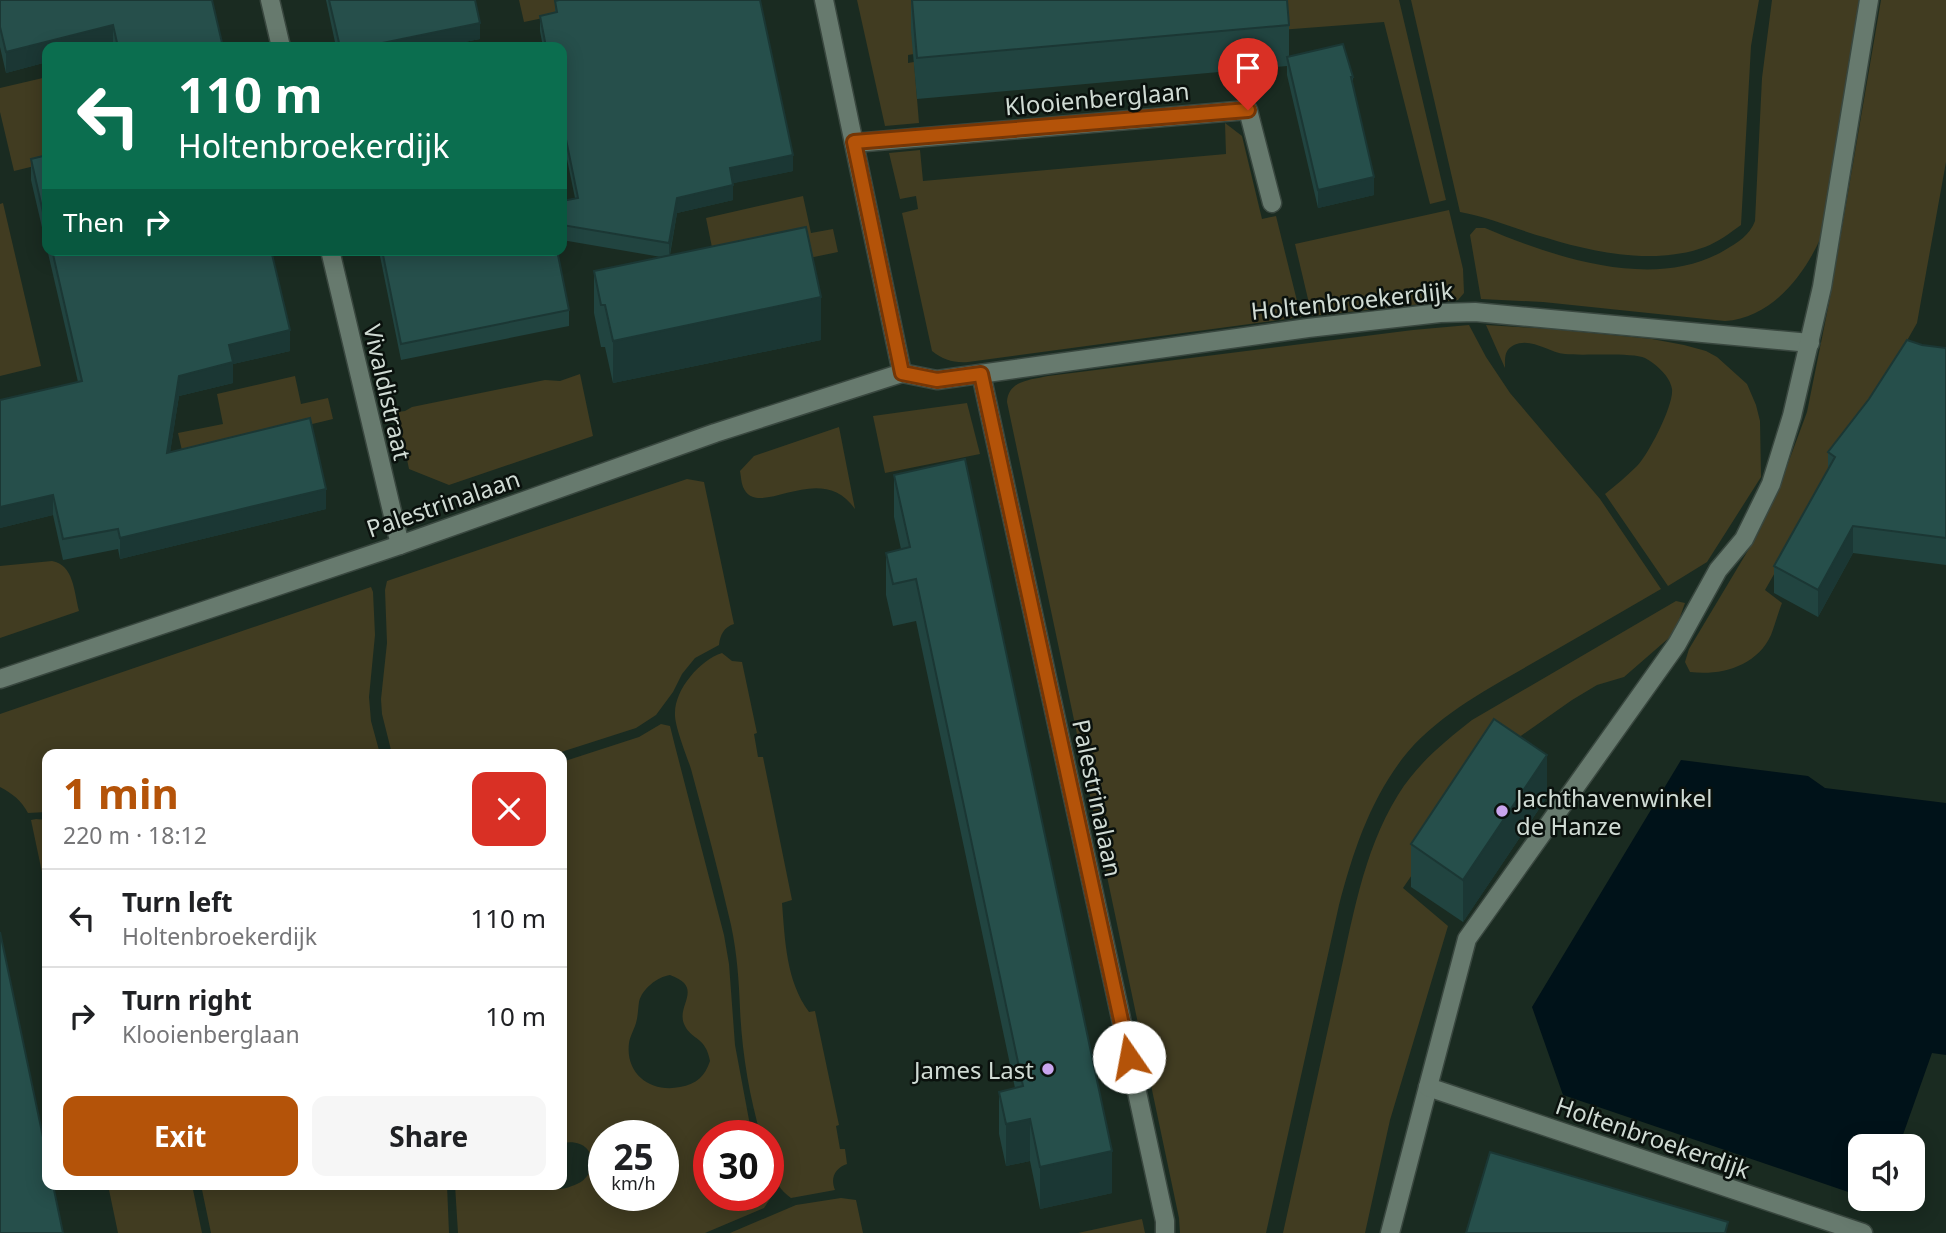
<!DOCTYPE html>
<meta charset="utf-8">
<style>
:root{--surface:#fff;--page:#f6f6f6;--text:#202124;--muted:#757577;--line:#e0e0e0;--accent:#b45309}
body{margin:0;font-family:"Noto Sans",sans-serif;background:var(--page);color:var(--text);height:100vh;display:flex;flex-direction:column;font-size:26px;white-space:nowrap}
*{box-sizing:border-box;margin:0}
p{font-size:23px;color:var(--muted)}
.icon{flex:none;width:38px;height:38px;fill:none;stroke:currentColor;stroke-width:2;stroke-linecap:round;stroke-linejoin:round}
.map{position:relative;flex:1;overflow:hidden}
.details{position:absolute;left:42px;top:749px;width:525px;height:441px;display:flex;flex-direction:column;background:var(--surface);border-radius:14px;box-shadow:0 4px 18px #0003}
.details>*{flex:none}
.guide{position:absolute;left:42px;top:42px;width:525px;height:214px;border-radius:14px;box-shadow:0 4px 18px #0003;background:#0b6e4f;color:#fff;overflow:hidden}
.controls{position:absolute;left:1848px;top:1134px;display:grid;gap:14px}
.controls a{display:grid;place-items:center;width:77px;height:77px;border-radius:14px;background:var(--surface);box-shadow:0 4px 18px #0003;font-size:35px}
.speed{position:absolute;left:588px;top:1120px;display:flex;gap:14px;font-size:35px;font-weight:700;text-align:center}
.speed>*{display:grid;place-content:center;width:91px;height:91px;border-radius:50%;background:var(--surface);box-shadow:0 4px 18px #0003;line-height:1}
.speed small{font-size:18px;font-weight:400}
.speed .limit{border:10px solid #d22;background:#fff;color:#111}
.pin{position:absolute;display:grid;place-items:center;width:60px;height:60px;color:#fff;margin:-72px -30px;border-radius:50% 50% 50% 0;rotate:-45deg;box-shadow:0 0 7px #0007}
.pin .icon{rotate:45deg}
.me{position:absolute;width:77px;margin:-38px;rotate:348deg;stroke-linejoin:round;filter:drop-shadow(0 0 5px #0008)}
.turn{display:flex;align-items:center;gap:24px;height:147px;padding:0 21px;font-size:32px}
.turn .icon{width:91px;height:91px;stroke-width:2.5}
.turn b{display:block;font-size:49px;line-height:60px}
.then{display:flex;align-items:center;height:66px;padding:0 21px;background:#0003;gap:14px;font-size:26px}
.round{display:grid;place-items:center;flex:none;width:74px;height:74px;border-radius:14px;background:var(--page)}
.overview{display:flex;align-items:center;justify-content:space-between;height:119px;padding:0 21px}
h1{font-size:42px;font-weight:700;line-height:52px;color:var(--accent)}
.primary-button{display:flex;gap:14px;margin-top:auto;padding:14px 21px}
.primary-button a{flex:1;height:80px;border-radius:14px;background:var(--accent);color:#fff;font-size:28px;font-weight:700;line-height:80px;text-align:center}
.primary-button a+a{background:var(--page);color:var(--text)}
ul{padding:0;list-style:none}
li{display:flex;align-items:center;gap:21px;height:98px;padding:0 21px;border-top:2px solid var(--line)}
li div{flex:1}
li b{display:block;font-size:26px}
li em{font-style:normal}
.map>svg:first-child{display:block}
</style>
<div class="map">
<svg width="1946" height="1233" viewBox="0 0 1946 1233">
<rect width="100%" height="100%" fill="#1a2b21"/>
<g fill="#413c21" fill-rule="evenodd">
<polygon points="519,0 630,0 524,22"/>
<polygon points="857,0 1229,0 908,55 908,63 914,62 919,123 885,126"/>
<polygon points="1238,0 1399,0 1446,200 1430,204 1384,22 1253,32"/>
<path d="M 1411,0 L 1759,0 L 1751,46 L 1741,225 C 1730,233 1718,242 1705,247 C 1656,265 1595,253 1547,238 C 1517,230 1490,217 1460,212 Z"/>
<path d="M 1772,0 L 1861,0 C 1852,56 1842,113 1833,169 C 1830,189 1829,220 1821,237 C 1804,276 1771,318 1725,321 L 1543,302 L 1481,299 L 1470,235 L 1476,228 L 1485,228 C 1553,257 1655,292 1725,250 C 1737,243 1750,235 1755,221 L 1762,78 Z"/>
<path d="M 1881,0 L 1946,0 L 1946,162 L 1917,323 L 1765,590 L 1782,603 C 1778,613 1775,625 1771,635 C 1757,666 1721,676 1690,672 L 1685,662 L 1689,649 L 1759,532 L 1780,485 L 1807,412 L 1830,298 Z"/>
<polygon points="47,77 47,163 14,171 0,112 0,88"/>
<path d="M 1225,123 L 1242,136 L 1262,219 L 1276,216 L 1301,317 L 968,362 C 954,363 943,360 932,351 L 902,213 L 918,209 L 916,196 L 900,199 L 889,153 L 920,150 L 923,181 L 1226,154 Z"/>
<polygon points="803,196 811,233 833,229 838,252 708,279 714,257 706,218"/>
<polygon points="3,203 41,366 0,376 0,204"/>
<polygon points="1449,210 1463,269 1464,293 1458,300 1312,316 1295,244"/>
<path d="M 1469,325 L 1486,357 L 1510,393 L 1600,499 L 1661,589 C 1618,614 1575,639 1531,664 C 1486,690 1434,717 1402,759 C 1369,803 1353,852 1339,905 L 1266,1233 L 1180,1233 L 1179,1218 L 1007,402 C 1008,380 1031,380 1048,376 L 1413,330 Z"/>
<path d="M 1486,325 L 1551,329 L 1652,339 L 1684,345 L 1706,351 L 1717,357 L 1747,384 L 1756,405 L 1760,421 L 1761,477 L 1707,562 L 1668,586 L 1605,494 C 1616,485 1627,476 1637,466 C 1648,455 1674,405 1672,389 C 1670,376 1656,364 1645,358 C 1632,352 1582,356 1565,354 C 1548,352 1531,337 1514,345 C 1504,350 1505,358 1505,368 Z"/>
<polygon points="580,374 593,436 449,485 409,469 397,412 405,411 412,407 545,380 560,381"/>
<polygon points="295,376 301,404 328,398 333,419 183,455 178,433 223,424 217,394"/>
<polygon points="967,403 980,454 885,473 873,416"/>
<path d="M 839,427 L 855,509 C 819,458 758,522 743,487 C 741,482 741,476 740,471 L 754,456 Z"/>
<path d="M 687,479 L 704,482 L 734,624 C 724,627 720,635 719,645 L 695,658 L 682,674 L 673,692 L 656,715 L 636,728 L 555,754 L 392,754 L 382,714 L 381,699 L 387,643 L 385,590 L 387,581 Z"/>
<path d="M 52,561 C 74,565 74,592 79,611 L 0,638 L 0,566 Z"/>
<path d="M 371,587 L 373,592 L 375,635 L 369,697 L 371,721 L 380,754 L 47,754 L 47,812 L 28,813 C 21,800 13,794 0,787 L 0,714 Z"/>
<path d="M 1676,601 L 1685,603 L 1675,631 L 1670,637 L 1624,677 L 1597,685 L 1572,700 L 1495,754 L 1403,888 L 1448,926 L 1390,1120 L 1365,1233 L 1283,1233 C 1301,1151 1319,1070 1337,988 C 1352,923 1362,853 1398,795 C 1417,764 1444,742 1472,720 Z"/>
<path d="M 722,653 L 732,661 L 742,662 L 757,733 L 754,734 L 758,757 L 763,757 L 792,900 L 782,903 C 785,940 786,981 809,1012 L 815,1011 L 839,1125 L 836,1126 L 840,1149 L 845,1149 L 847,1164 C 835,1168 830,1178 835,1190 L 791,1198 C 770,1183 768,1160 768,1136 L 761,1136 C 749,1095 742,1052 740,1009 C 739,981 737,953 731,925 C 719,873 705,821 691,769 C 687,756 674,725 675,713 C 675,689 700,660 722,653 Z"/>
<path d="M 661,724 L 670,726 L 675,746 L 724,935 L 729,964 L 735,1045 L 752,1136 L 709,1136 L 709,1195 L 768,1195 L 768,1187 L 772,1196 L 764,1208 L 705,1233 L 458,1233 L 455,1185 C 475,1185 495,1185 515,1185 C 521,1185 530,1183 536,1185 C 554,1189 559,1192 577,1184 C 601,1173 596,1136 562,1143 L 562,762 L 639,737 ZM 670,975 C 706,988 674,1006 685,1026 C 692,1040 706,1037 710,1061 C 705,1076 697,1084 680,1087 C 652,1093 625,1075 629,1043 C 630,1036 634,1030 636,1023 C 638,1016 638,1009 639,1002 C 642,989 657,977 670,975 ZM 604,1136 L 663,1136 L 663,1195 L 604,1195 Z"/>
<polygon points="36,819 47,820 47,896 31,820"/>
<polygon points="108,1185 192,1185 202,1233 118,1233"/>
<polygon points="201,1185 447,1185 449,1233 211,1233"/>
<polygon points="841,1198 856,1200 863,1233 730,1233 796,1205"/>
<polygon points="1142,1219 1145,1233 1078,1233"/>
</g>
<polygon fill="#001219" points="1681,760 1808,776 1825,788 1946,803 1946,1055 1932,1053 1899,1146 1860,1146 1860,1196 1563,1095 1532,1007"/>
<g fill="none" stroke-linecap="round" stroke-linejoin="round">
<g stroke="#39473f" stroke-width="21">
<g id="minor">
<polyline points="270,0 281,47"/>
<polyline points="824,0 902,373"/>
<polyline points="854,143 1248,110 1272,203"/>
<polyline points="330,250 400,545"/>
<polyline points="981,374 1165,1221 1165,1233"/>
<polyline points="0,679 400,545 715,433 902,373 937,380 1308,328 1440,313 1475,312 1810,343"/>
<polyline points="1390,1233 1428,1087"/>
<polyline points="1863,1233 1428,1087 1467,939 1677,644 1718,570 1744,539 1771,484 1792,416 1822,287 1869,0"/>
</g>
</g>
<use href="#minor" stroke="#677a6e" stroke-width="18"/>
</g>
<g fill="#214440">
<polygon points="0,0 223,47 113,47 113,46 47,47 47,62 6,73 0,47"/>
<polygon points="326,0 475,0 480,39 438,47 336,47"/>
<polygon points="911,0 1287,0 1289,25 1289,57 1353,77 1353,85 1374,195 1318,208 1287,75 1287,66 917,99 911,31"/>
<polygon points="555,1 793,171 733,183 733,200 677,213 670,255 821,340 613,383 605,347 601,347 594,313 594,271 661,257 562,240 562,201 575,198 562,135 562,47 543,47 540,31 540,16 555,12"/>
<polygon points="47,155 47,250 271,250 290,351 233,364 233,383 179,396 170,452 326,509 120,559 118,549 63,560 53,515 0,528 0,400 78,382 31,180 31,159"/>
<polygon points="380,250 557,250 569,310 569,326 401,360 380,256"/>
<polygon points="1922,345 1946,348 1946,565 1853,553 1818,617 1774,593 1774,566 1828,469 1828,452"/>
<polygon points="894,475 1112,1193 1040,1209 1030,1161 1006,1166 999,1134 999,1092 1015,1088 916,621 893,626 886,595 886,553 901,549 894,517"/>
<polygon points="1547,797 1463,922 1411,887 1411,844"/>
</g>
<g fill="#1b3734">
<polygon points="480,23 480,39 438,47 363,47"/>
<polygon points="113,25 113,46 107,47 47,47 47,62 6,73 6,52"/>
<polygon points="793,155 793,171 730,184 730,168"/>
<polygon points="1374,177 1374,195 1318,208 1318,190"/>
<polygon points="733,185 733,200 677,213 669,258 669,243 677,198"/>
<polygon points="821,297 821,340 613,383 613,341"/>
<polygon points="290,330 290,351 233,364 233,383 179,396 167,473 167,453 179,376 229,345"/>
<polygon points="326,489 326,509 120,559 120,538"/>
<polygon points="53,495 53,515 0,528 0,507"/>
<polygon points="1853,526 1853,553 1818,617 1818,590"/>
<polygon points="1547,755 1547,797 1463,922 1463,880"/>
<polygon points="1030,1119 1030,1161 1006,1166 1006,1124"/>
<polygon points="1112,1151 1112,1193 1040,1209 1040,1167"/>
</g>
<g fill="#264f4b" stroke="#1b3734" stroke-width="2">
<polygon points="0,0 212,0 223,47 118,47 113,25 6,52 0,27"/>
<polygon points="329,0 475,0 480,23 363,47 340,47"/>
<polygon points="559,0 760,0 793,155 730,168 733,185 677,198 669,243 562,225 562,201 578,198 562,120 562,47 546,47 540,16 557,12 555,1"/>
<polygon points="912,0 1287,0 1289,25 917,58"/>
<polygon points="1343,44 1353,77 1351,77 1374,177 1318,190 1287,57"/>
<polygon points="47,155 47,230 31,159"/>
<polygon points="806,227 821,297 613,341 605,305 601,305 594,271"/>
<polygon points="52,250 271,250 290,330 229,345 233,362 179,376 167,453 310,418 326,489 120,538 118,529 63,539 53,495 0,507 0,400 82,381"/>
<polygon points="382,250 557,250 569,310 401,344"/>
<polygon points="1907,340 1922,345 1946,348 1946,538 1853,526 1818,590 1774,566 1835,457 1828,452 1869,399"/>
<polygon points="965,459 1112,1151 1040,1167 1030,1119 1006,1124 999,1092 1023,1086 916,579 893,584 886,553 910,547 894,475"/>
<polygon points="1494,719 1547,755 1463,880 1411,844"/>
<polygon points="0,932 47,1156 47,1185 53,1185 63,1233 0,1233"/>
<polygon points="1490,1152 1728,1222 1725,1233 1466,1233"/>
</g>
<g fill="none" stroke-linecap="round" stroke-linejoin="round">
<g stroke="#753606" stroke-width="18">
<polyline id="route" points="1129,1057 981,374 937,380 902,373 854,142 1248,110"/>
</g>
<use href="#route" stroke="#b45309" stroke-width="12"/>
</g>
<g fill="#c9a5ee" stroke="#0a110d" stroke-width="2.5">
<circle cx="1502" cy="811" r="7"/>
<circle cx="1048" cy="1069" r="7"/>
</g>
<g text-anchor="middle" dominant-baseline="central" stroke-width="5" stroke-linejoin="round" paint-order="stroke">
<g font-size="24" fill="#d0dbd4" stroke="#0a110d">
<text transform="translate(1097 98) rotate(-5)">Klooienberglaan</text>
<text transform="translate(1352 300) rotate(-6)">Holtenbroekerdijk</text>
<text transform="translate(388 392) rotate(77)">Vivaldistraat</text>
<text transform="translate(443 503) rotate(-19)">Palestrinalaan</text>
<text transform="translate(1098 798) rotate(78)">Palestrinalaan</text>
<text transform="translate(1653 1137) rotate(19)">Holtenbroekerdijk</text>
</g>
<g font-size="24" fill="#d0dbd4" stroke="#0a110d" text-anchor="start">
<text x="1516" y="797">Jachthavenwinkel<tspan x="1516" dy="28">de Hanze</tspan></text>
<text x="1034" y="1069" text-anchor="end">James Last</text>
</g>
</g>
</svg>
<div class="controls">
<a><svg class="icon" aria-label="sound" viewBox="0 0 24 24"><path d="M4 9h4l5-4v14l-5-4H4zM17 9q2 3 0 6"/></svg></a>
</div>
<div class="speed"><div>25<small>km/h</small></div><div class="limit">30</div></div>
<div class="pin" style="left:1248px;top:110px;background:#d93025"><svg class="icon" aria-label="arrive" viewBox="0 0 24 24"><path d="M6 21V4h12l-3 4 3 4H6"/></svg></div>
<svg class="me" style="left:1129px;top:1057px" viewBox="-20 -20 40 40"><circle r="19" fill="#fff"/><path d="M0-13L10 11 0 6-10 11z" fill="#b45309"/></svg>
<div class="guide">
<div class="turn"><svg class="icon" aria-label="left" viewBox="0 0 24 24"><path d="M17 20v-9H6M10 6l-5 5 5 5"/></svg><div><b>110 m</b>Holtenbroekerdijk</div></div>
<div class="then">Then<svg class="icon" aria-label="right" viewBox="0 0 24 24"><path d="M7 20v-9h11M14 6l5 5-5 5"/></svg></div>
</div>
<section class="details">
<div class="overview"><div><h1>1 min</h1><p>220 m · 18:12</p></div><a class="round" style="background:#d93025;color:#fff"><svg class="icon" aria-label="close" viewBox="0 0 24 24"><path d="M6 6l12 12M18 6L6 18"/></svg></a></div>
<ul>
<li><svg class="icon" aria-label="left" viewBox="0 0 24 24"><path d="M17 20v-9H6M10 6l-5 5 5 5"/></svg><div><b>Turn left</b><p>Holtenbroekerdijk</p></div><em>110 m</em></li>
<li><svg class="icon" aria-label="right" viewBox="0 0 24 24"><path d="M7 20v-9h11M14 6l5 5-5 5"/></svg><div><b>Turn right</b><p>Klooienberglaan</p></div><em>10 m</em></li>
</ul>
<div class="primary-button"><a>Exit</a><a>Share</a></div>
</section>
</div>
